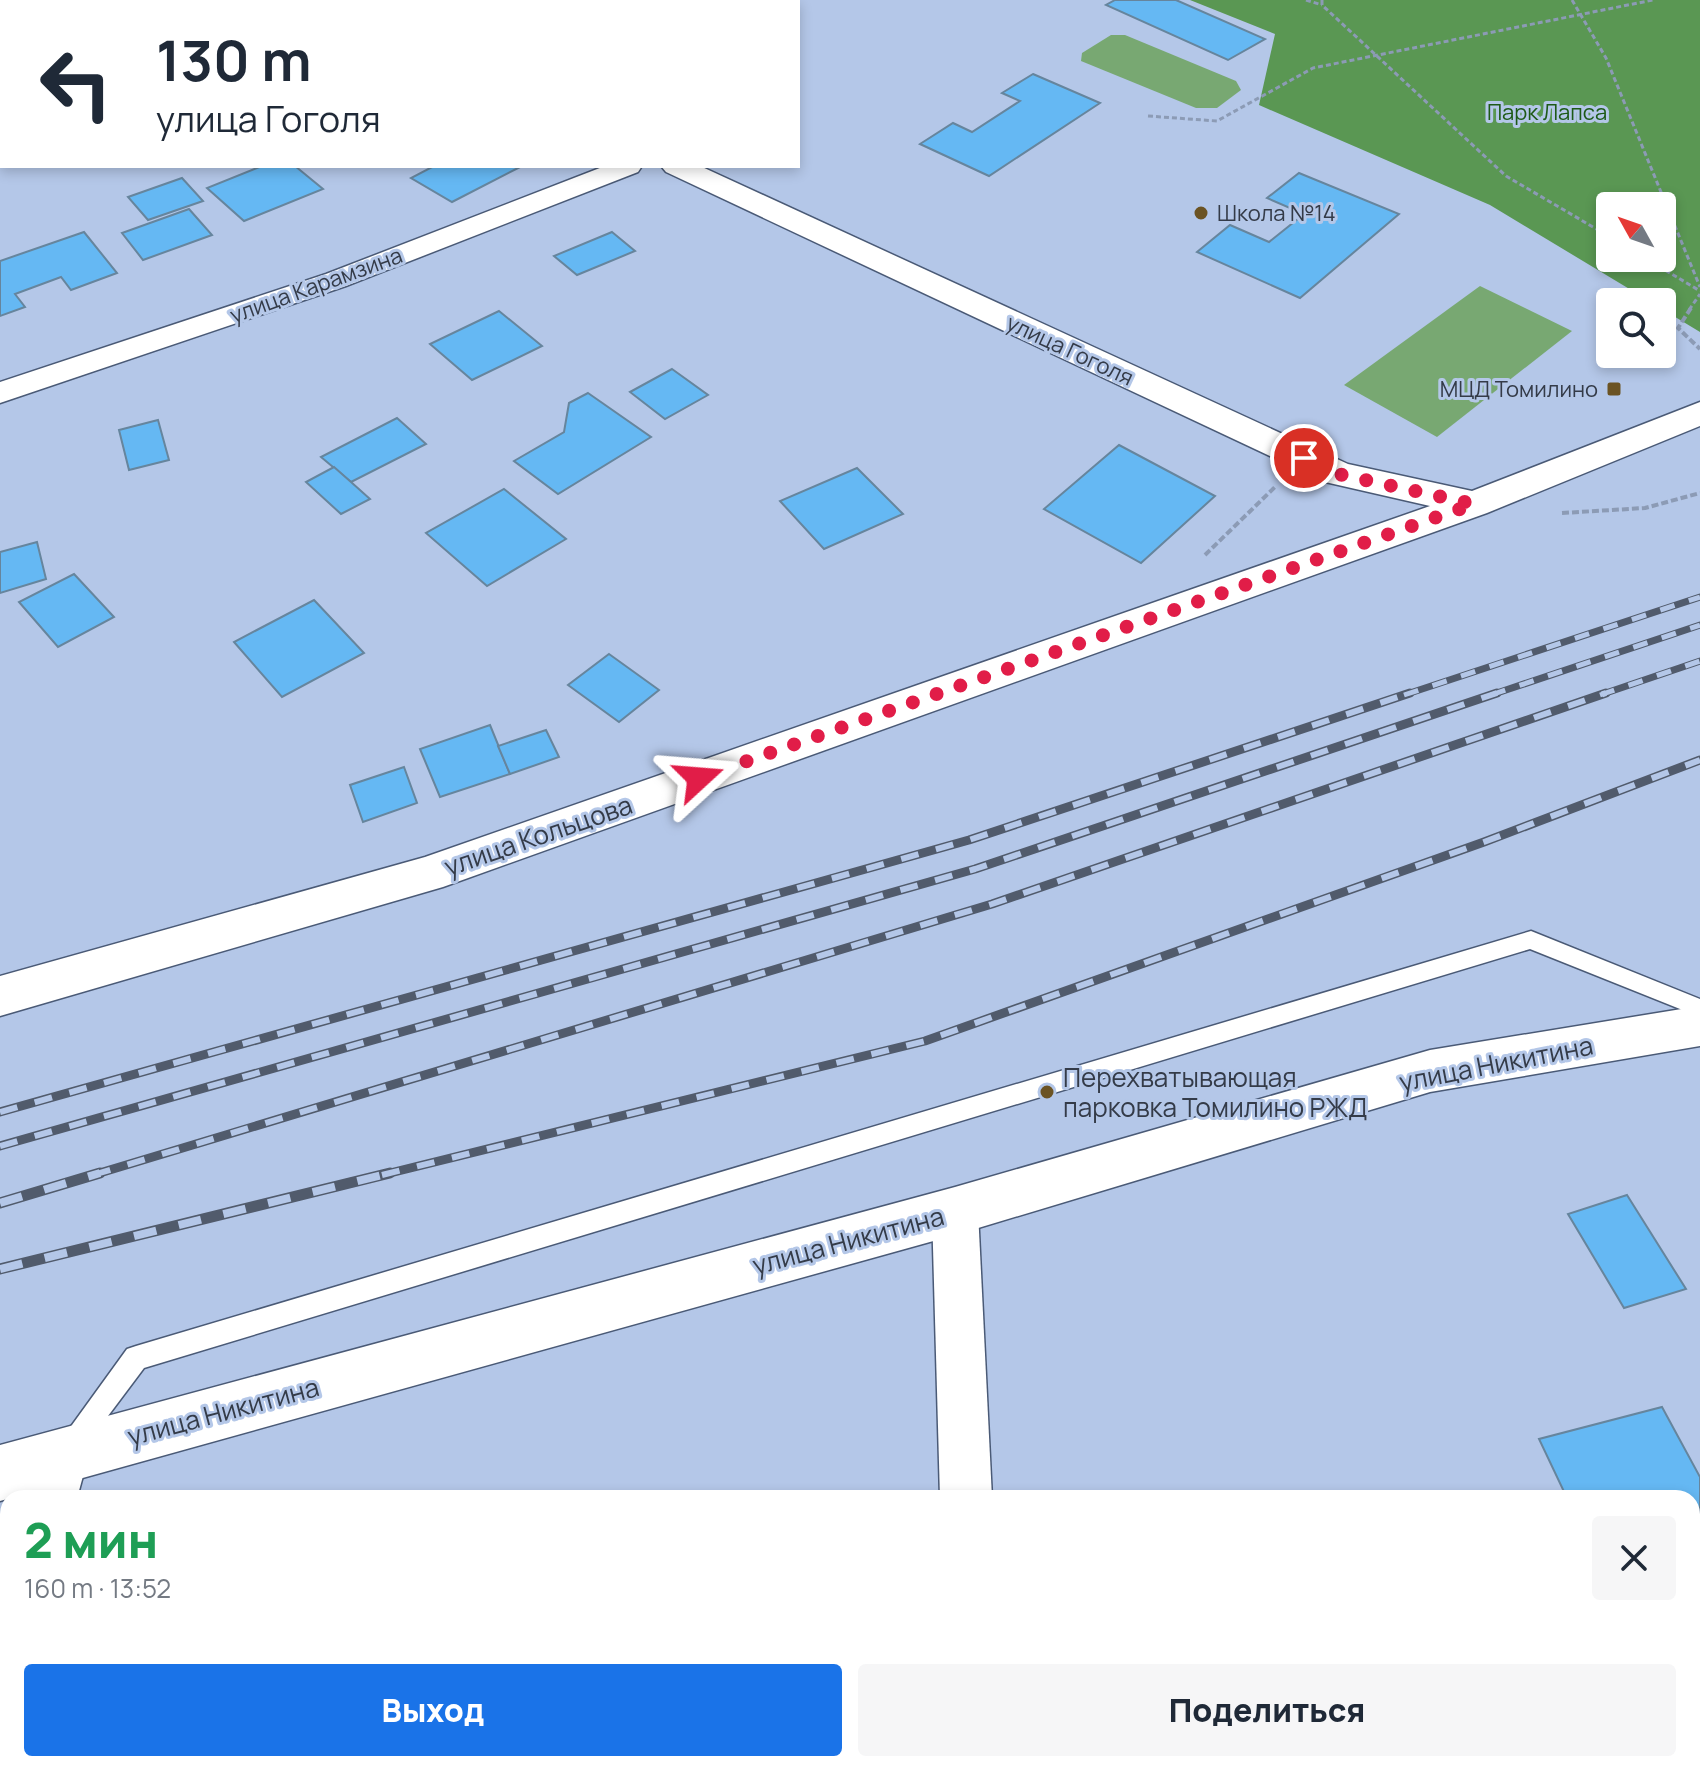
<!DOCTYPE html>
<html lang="ru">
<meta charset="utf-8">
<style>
:root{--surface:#fff;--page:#f6f6f7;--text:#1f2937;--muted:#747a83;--accent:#1a73e8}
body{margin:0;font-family:Manrope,sans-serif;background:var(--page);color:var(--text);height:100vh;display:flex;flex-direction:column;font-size:30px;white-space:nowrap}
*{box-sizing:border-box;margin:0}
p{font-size:26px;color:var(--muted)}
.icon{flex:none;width:44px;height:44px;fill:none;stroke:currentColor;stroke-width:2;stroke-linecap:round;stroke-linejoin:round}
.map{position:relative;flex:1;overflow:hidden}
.side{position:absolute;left:0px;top:1490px;width:1700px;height:282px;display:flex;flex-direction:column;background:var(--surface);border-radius:24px 24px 0 0;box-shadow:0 4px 12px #0003}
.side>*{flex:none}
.top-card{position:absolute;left:0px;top:0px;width:800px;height:168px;box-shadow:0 4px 12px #0003;background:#fff;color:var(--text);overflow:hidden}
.needle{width:52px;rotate:310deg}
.fabs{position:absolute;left:1596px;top:192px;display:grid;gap:16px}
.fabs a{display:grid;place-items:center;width:80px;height:80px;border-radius:8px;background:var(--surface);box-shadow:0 4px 12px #0003;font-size:40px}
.pin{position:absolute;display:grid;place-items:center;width:68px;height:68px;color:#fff;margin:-34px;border:4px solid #fff;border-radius:50%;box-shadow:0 2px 8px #0007}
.me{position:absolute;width:88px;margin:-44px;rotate:71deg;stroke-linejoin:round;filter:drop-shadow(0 0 6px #0008)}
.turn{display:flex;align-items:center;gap:28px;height:168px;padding:0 24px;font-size:36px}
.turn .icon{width:104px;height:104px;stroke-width:2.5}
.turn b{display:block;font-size:56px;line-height:68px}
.round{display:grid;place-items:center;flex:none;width:84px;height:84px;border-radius:8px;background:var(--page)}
.overview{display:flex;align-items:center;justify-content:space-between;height:136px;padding:0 24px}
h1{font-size:48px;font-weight:800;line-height:60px;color:#1e9e55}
.button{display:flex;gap:16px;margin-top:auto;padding:16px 24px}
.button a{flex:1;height:92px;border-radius:8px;background:var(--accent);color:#fff;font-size:32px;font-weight:800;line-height:92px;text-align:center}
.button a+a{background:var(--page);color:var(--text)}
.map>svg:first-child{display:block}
</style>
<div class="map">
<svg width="1700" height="1771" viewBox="0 0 1700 1771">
<rect width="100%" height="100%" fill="#b4c7e8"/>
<g fill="#78a872">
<polygon points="1111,35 1125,35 1236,81 1241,90 1217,108 1196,108 1081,61 1082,53"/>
<polygon points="1480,286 1572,331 1437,437 1344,385"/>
</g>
<path fill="#5a9753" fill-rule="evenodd" d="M 1190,0 L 1700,0 L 1700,332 L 1662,309 L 1662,302 L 1651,302 L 1490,205 L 1259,105 L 1275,34 ZM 1610,206 L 1662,206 L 1662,258 L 1610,258 Z"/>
<g fill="#65b8f3" stroke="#66859d" stroke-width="2">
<polygon points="1115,0 1176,0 1265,39 1228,60 1106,5"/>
<polygon points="1033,74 1100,103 989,176 920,144 953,123 972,132 1020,101 1002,93"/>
<polygon points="262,166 295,166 323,189 244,221 207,188"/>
<polygon points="434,166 522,166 452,202 411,178"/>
<polygon points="1299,173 1399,214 1300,298 1197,252 1230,225 1269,242 1304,214 1267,198"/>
<polygon points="182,178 203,201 148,220 128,197"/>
<polygon points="189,209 212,235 143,260 122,233"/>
<polygon points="84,232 117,273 71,290 61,277 15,294 25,307 0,316 0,261"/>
<polygon points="612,232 635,251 577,275 554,256"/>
<polygon points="499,311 542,346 472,380 430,344"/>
<polygon points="672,369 708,395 665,419 630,392"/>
<polygon points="588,393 651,437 558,494 514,461 564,432 569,403"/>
<polygon points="397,418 426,444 351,482 321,457"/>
<polygon points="158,420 169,460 129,470 119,430"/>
<polygon points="1119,445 1215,496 1141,563 1044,509"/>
<polygon points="334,467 351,482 370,499 341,514 306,482"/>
<polygon points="857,468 903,514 824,549 780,501"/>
<polygon points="504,489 566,539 487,586 426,533"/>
<polygon points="37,542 46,579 0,593 0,552"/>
<polygon points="74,574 114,617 58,647 19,602"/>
<polygon points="314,600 364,653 282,697 234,642"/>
<polygon points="609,654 659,690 619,722 568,685"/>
<polygon points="490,725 510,774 440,797 420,749"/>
<polygon points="546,730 559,757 510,774 498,746"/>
<polygon points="404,767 417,803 363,822 350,785"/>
<polygon points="1627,1195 1686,1289 1624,1308 1568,1214"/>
<polygon points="1662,1407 1700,1477 1700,1562 1692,1564 1692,1498 1567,1498 1539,1439"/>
<polygon points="282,1764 315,1764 314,1771 246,1771"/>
<polygon points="653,1764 798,1764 800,1771 655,1771"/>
<polygon points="1281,1764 1455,1764 1460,1771 1285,1771"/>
</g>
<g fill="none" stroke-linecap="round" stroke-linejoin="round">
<g stroke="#4a5a76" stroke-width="3">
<polygon id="service" points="1531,931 1700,999 1700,1017 1530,949 144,1368 81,1452 72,1456 63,1452 59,1443 127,1349 136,1346"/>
</g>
<g stroke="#4a5a76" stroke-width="3">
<g id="minor">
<polygon points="605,166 642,166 638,172 346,286 0,403 0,382 326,274"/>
<polygon points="955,1189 971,1196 978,1211 992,1498 940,1498 932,1211 939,1196"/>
<polygon points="64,1429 82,1436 89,1454 77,1498 25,1498 46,1436"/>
<polygon points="8,1621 8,1700 0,1703 0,1624"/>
<polygon points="947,1764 1003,1764 1004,1771 948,1771"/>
</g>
</g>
<g stroke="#4a5a76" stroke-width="3">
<g id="tertiary">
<polygon points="315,0 344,0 345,2 316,2"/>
<polygon points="661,166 700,166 1348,464 1472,491 1700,402 1700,426 1487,513 443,887 0,1016 0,976 425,857 1430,506 1325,482 666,172"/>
</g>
</g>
<g stroke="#4a5a76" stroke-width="3">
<polygon id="secondary" points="1700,1006 1700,1046 1430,1092 955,1235 0,1501 0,1445 955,1187 1430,1050"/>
</g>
<g stroke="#8c9bb5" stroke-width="3" stroke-dasharray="5 3" stroke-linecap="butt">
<polyline points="1306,0 1322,5"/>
<polyline points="1322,0 1322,5 1506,176 1610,237"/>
<polyline points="1572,0 1606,58 1700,287"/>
<polyline points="1148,116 1217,121 1313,68 1653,0"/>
<polyline points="1645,258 1700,291"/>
<polyline points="1689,310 1700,294"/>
</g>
<g stroke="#8c9bb5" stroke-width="4" stroke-dasharray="7 3" stroke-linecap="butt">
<polyline points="1691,308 1678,328 1700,349"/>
<polyline points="1562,513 1645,508 1700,493"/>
<polyline points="1205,555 1275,487"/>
</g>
<use href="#service" fill="#fff" fill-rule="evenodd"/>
<use href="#minor" fill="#fff" fill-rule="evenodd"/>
<use href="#tertiary" fill="#fff" fill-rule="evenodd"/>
<use href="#secondary" fill="#fff" fill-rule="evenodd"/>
<g stroke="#515b6c" stroke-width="7">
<g id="rail-far2">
<polyline points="1404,695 1700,597"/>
<polyline points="1491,695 1700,625"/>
<polyline points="1600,695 1700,661"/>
</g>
</g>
<g stroke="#515b6c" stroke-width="9">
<g id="rail-far1">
<polyline points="0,1112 969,840 1410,693"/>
<polyline points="0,1146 975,869 1497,693"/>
<polyline points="93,1175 992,904 1606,693"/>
<polyline points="382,1175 925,1041 1484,842 1700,760"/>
</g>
</g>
<g stroke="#515b6c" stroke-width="11">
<g id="rail">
<polyline points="0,1203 100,1173"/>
<polyline points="0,1269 390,1173"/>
</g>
</g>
<use href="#rail-far2" stroke="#b4c7e8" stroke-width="5" stroke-dasharray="15" stroke-linecap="butt"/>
<use href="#rail-far1" stroke="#b4c7e8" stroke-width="6" stroke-dasharray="18" stroke-linecap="butt"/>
<use href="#rail" stroke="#b4c7e8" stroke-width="8" stroke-dasharray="23" stroke-linecap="butt"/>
</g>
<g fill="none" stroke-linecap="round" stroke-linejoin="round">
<polyline stroke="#e11d48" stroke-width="14" stroke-dasharray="0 25.2" points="699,778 1474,504 1338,474 1304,458"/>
</g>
<g fill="#6b5323" stroke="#b4c7e8" stroke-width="3">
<circle cx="1201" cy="213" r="8"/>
<rect x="1606" y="381" width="16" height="16" rx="4"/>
<circle cx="1047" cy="1092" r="8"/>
</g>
<g text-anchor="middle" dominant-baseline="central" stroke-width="6" stroke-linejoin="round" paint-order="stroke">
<g font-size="22" fill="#1d5a16" stroke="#b4c7e8">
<text x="1547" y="112">Парк Лапса</text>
</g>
<g font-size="22" fill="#343b48" stroke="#b4c7e8" text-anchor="start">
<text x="1217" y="213">Школа №14</text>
<text x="1598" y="389" text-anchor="end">МЦД Томилино</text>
</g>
<g font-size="22" fill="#343b48" stroke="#b4c7e8">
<text transform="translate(316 285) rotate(-20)">улица Карамзина</text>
<text transform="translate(1070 350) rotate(25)">улица Гоголя</text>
</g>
<g font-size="26" fill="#343b48" stroke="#b4c7e8">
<text transform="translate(538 835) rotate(-19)">улица Кольцова</text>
<text transform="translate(1496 1063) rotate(-11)">улица Никитина</text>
<text transform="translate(848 1240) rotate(-15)">улица Никитина</text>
<text transform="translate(223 1411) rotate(-15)">улица Никитина</text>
</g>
<g font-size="26" fill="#343b48" stroke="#b4c7e8" text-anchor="start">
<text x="1063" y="1077">Перехватывающая<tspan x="1063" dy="30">парковка Томилино РЖД</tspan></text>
</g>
</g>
</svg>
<div class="fabs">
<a><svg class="needle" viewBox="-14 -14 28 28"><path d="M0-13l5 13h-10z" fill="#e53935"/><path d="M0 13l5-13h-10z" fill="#747a83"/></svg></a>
<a><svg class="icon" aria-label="search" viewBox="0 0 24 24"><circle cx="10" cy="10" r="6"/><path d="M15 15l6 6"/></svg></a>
</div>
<div class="pin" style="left:1304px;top:458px;background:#d93025"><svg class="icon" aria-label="arrive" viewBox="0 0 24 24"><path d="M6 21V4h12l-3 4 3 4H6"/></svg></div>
<svg class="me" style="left:699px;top:778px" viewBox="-20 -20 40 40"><path d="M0-17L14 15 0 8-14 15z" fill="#e11d48" stroke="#fff" stroke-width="4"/></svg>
<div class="top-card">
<div class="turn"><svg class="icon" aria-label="left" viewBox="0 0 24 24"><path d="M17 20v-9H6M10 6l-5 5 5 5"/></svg><div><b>130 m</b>улица Гоголя</div></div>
</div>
<section class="side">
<div class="overview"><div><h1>2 мин</h1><p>160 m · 13:52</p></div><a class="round"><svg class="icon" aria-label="close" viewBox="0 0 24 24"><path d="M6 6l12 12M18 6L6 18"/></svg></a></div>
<div class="button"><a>Выход</a><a>Поделиться</a></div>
</section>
</div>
